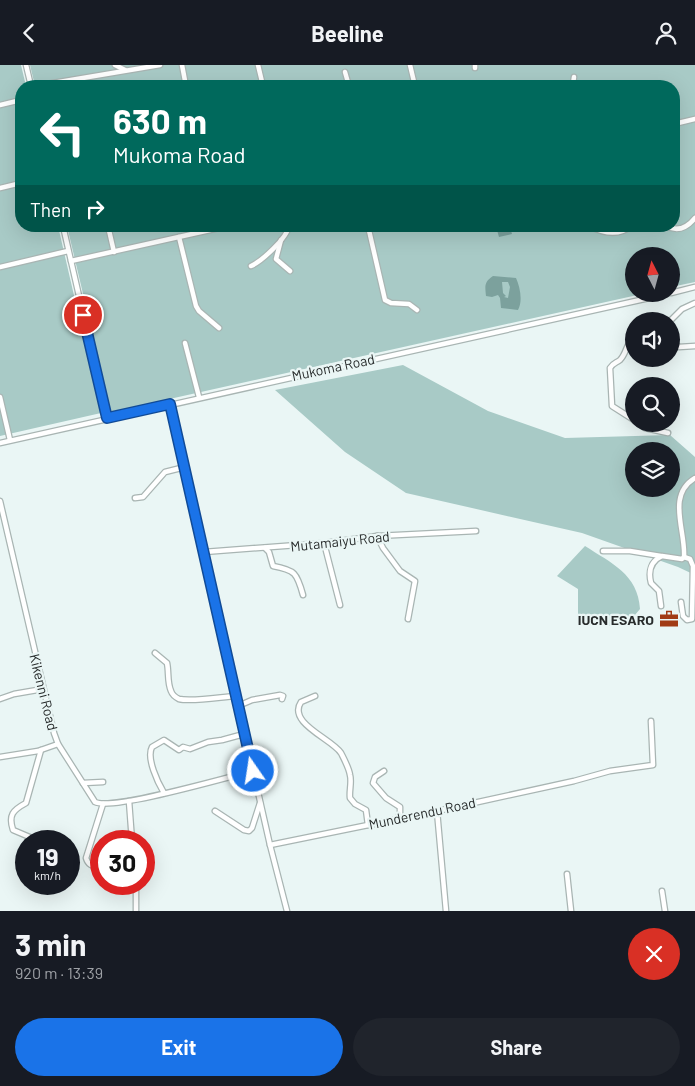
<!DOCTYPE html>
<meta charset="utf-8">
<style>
:root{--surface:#171b24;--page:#20242c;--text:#f1f3f6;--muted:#9ea1a6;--accent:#1a73e8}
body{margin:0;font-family:Barlow,sans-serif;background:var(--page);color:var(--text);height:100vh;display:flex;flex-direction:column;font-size:19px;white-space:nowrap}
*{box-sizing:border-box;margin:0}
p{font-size:16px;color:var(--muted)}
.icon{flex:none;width:28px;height:28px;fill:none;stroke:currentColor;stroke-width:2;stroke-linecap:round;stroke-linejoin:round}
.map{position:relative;height:846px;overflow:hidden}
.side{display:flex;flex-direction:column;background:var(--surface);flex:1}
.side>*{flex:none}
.top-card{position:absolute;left:15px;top:15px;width:665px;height:152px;border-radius:20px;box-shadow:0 5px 20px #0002;background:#00695c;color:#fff;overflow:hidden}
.needle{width:32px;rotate:354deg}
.controls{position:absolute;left:625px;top:182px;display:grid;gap:10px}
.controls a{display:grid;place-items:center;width:55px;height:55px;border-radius:50%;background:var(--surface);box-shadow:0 5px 20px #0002;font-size:25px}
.speed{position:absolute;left:15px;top:765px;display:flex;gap:10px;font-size:25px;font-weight:700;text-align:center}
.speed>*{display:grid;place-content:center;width:65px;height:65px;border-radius:50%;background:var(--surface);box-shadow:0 5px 20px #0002;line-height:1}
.speed small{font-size:12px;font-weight:400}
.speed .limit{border:8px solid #d22;background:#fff;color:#111}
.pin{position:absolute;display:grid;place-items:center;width:42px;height:42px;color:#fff;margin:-21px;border:2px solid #fff;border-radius:50%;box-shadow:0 1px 5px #0007}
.me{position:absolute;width:55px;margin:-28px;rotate:347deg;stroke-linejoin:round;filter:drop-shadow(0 0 4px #0008)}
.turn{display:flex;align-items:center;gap:18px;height:105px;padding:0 15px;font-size:22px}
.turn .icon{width:65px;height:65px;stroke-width:2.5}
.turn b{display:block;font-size:35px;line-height:42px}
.then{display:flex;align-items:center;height:48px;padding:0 15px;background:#0003;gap:10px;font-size:19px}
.round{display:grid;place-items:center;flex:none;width:52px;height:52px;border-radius:26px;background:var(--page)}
.head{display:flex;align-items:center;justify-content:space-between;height:85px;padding:0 15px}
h1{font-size:30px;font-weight:700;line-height:38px}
.primary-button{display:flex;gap:10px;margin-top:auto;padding:10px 15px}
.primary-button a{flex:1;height:58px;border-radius:30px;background:var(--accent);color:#fff;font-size:20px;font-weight:700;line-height:58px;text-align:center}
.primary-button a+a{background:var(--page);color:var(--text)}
header{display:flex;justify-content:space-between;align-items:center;height:65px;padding:0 15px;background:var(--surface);font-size:22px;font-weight:700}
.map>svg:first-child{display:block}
</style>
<header><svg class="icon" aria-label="back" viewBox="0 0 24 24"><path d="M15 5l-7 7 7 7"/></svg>Beeline<svg class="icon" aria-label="person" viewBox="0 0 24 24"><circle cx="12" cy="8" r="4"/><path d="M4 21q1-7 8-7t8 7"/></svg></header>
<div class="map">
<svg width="695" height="846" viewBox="0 0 695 846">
<rect width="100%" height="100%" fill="#eaf6f5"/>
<g fill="#a8cac6" fill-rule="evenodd">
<polygon points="0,0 21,0 26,21 21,21 21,161 58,161 101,348 0,371"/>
<polygon points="30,0 695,0 695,217 671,222 671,191 634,191 634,229 642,229 111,347 67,161 674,161 674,21 35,21"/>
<path d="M 403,300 L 488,346 L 565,373 L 670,370 L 695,392 L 695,510 L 678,502 L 582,468 L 406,428 L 345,387 L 275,325 ZM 634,386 L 671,386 L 671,424 L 634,424 Z"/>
<path d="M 585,481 C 611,498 638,509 640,544 L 629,557 L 610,561 L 578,559 L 578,524 L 557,511 Z"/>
</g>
<g fill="#7ca19d" fill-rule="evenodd">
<polygon points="510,162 512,169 499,172 497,165"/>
<path d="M 493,211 L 516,213 C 520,222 523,236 518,245 L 501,243 L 500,233 L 498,230 L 492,232 L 486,231 C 485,221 484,217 493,211 ZM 502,217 L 508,217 L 510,222 L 508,233 L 504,232 L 506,231 L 503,228 Z"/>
</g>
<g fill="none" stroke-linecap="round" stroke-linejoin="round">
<g stroke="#a9b5b3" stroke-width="7">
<g id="minor">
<polyline points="26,0 31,21"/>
<polyline points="115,0 125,5"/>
<polyline points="182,0 186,21"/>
<polyline points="258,0 263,21"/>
<polyline points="410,0 415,21"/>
<polyline points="475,0 475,3"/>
<polyline points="345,7 349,21"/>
<polyline points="35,21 160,0"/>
<polyline points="571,21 573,19 574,12"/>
<polyline points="0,40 21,35"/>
<polyline points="674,59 695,54"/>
<polyline points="0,123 21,118"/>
<polyline points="63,161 107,353"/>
<polyline points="108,161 114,187"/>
<polyline points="368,161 385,235 391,238 409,239 417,245"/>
<path d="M 589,161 C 603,168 618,172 631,161"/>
<path d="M 666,161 C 677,167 687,163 695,153"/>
<polyline points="179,172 196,241 199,246 219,263"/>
<polyline points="281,175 276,194 290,206"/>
<polyline points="71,196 228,161"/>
<path d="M 251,201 C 262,196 287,173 289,161"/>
<polyline points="0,202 68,186"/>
<polyline points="671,228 695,222"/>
<polyline points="670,256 682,244 695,238"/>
<path d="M 634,272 C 626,278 627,288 620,295 C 616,298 613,298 610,303 L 612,341 L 634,355"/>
<polyline points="671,274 679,282 695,281"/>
<polyline points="185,278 199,332"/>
<polyline points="0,332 10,375"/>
<polyline points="170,339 270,780 287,846"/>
<polyline points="639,359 645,363 668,368"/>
<polyline points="0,378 667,229"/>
<polyline points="135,433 143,432 165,407 185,402"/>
<path d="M 0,436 L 54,668 L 58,679 L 95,737 C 112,746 228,712 253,706"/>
<polyline points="377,471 383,483 400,506 415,516 408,554"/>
<polyline points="324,478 340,540"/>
<path d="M 265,483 L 269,487 L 273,501 C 295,505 297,508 303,530"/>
<polyline points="603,486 630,486 661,491"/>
<polyline points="204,487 324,478 377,471 476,466"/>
<polyline points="681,537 683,551 687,555 692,554 693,501 690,494 684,492"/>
<path d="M 661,541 L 659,526 L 651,518 C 648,506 651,496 662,491 L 682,494 L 684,492 C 686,466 666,430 695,413"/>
<path d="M 155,588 L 167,598 C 169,607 167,617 171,626 C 172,629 175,632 179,634 C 192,637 221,632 236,631"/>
<path d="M 315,631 L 301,637 C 287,658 332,674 341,688 C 344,694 349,703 350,710 C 352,717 349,726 350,733 L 355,739 L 366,745 L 368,760"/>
<polyline points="0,634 14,629 43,624"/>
<polyline points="238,641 252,635 280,630 283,631 282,634"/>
<polyline points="0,692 38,686 58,679"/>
<polyline points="384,706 375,712 373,718 386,733 400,742 400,748 397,754"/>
<polyline points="83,718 103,717"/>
<path d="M 164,728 C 158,718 146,693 152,682 L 164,675 L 179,685 L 183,682 L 190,684 L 208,677 L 222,675 L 244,669"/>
<polyline points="129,736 132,776"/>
<polyline points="215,746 244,765 249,766 252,763 260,738"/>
<polyline points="437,746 446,846"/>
<path d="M 39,776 L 13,765 C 8,750 13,745 26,738 L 41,685"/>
<polyline points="270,780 437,746 574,716 610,706 653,700 651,656"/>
<path d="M 99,802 C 92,801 88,800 86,793 L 103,739"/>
<polyline points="567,809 571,846"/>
<polyline points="136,819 136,846"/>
<polyline points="662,826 665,846"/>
</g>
</g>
<use href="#minor" stroke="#fff" stroke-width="4.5"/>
</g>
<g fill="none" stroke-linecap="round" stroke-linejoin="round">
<g stroke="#114b97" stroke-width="12">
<polyline id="route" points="83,250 107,353 170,339 253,706"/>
</g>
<use href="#route" stroke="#1a73e8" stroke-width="9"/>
</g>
<defs>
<g id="office-bare" transform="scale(1.5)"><path d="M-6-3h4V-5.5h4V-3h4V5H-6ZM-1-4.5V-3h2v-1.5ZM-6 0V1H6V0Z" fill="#a13b15" stroke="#eaf6f5" stroke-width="2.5" paint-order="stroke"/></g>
</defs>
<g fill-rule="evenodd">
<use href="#office-bare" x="669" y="554"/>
</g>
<g text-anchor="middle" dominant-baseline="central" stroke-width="4.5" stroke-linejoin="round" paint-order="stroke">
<g font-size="14" fill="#282c2c" stroke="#eaf6f5">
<text transform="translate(333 302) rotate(-12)">Mukoma Road</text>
<text transform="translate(340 476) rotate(-6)">Mutamaiyu Road</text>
<text transform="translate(44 627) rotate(76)">Kikenni Road</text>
<text transform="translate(422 748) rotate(-12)">Munderendu Road</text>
</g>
<g font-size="14" font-weight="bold" fill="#282c2c" stroke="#eaf6f5" text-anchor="end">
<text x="654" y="554">IUCN ESARO</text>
</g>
</g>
</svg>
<div class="controls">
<a><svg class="needle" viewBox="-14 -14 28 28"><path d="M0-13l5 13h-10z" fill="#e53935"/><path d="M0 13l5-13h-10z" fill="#9ea1a6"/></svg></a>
<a><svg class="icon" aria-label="sound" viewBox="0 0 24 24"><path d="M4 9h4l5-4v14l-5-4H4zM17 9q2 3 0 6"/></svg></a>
<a><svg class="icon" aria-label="search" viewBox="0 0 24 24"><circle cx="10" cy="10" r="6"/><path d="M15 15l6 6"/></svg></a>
<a><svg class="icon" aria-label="layers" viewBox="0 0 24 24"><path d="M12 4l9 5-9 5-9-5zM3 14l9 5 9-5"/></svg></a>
</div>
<div class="speed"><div>19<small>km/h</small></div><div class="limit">30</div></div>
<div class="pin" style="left:83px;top:250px;background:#d93025"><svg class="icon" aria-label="arrive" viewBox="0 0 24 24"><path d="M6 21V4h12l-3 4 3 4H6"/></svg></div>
<svg class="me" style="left:253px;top:706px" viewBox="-20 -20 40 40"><circle r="17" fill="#1a73e8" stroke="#fff" stroke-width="3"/><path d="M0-11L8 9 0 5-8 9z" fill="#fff"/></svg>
<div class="top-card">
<div class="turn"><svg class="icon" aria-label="left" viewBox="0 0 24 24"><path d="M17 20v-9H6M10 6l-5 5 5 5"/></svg><div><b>630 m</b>Mukoma Road</div></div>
<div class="then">Then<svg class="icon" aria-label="right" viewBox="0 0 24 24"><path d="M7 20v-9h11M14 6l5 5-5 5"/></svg></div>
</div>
</div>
<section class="side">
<div class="head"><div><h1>3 min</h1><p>920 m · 13:39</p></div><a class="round" style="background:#d93025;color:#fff"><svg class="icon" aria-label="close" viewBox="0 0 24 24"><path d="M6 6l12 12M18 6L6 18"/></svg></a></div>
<div class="primary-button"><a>Exit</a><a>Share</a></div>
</section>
